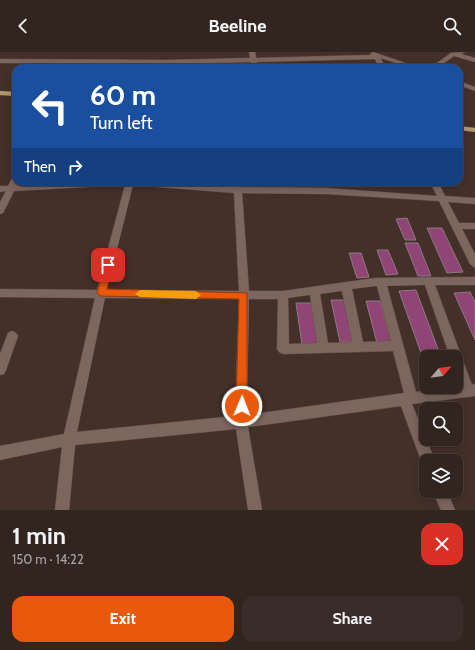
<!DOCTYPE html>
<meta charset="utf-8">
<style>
:root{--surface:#32241f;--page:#3a2c28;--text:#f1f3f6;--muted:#a8a4a4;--line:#4d413d;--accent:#ea580c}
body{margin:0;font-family:Cabin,sans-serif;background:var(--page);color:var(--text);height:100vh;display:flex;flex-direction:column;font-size:15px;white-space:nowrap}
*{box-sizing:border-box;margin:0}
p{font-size:13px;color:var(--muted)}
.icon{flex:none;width:22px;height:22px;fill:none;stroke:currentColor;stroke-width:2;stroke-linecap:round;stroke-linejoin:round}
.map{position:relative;height:458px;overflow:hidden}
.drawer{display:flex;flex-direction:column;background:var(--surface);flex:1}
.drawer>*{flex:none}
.hud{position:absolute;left:12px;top:12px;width:451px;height:122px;border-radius:12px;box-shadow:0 2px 10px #0003,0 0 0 1px var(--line);background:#1a4fa0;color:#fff;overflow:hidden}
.needle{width:26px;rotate:62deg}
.fabs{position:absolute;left:419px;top:298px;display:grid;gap:8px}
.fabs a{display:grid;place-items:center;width:44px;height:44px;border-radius:8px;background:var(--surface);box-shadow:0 2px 10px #0003,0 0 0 1px var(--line);font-size:20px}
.pin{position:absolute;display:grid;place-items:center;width:34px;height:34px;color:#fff;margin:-17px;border-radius:8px;box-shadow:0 2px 6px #0006}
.me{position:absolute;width:44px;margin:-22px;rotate:1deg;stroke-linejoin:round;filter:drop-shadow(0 0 3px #0008)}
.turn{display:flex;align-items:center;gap:14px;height:84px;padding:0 12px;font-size:18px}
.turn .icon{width:52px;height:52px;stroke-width:2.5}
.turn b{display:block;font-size:28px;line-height:34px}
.then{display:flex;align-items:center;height:38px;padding:0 12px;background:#0003;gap:8px;font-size:15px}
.round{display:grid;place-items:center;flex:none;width:42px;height:42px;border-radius:12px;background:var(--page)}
.headline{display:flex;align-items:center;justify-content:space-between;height:68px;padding:0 12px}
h1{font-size:24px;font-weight:800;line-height:30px}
.cta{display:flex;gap:8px;margin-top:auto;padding:8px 12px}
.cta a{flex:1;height:46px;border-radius:12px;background:var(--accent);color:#fff;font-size:16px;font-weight:800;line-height:46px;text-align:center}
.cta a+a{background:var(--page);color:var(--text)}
header{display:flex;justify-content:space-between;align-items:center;height:52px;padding:0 12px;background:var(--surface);font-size:18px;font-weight:800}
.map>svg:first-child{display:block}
</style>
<header><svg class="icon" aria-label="back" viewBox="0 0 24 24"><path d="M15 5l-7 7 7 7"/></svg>Beeline<svg class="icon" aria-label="search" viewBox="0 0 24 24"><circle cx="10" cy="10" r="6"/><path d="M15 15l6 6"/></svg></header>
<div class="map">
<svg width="475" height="458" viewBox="0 0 475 458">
<rect width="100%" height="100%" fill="#433029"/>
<g fill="#914576" stroke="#8d7884">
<polygon points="407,166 416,188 405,188 396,167"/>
<polygon points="427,176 442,176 463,220 447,221"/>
<polygon points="405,191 418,191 431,224 418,224"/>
<polygon points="377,198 388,198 398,222 386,223"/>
<polygon points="349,201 361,201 369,225 357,226"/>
<polygon points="416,238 441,305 426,305 426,315 399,239"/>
<polygon points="470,240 475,250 475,288 454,241"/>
<polygon points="331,248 346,248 355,290 340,290"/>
<polygon points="366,249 380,249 392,291 377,291"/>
<polygon points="296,251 311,251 318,293 302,293"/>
</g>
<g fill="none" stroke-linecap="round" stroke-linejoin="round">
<g stroke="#5f4f49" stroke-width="1">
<g id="minor">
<polygon points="249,0 255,0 256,6 371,3 370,2 373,0 420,16 411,16 381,6 385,16 379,16 375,7 257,10 258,16 252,16 251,10 168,12 0,11 0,7 168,8 250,6"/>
<polygon points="465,0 461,2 475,6 475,10 454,4 437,16 430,16 451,1"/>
<polygon points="459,29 475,35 475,39 459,33"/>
<path d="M 16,124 L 16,130 L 19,130 L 17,133 L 81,130 L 163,130 L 229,135 L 326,136 L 437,144 L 430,130 L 438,130 L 445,144 L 475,146 L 475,152 L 448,150 L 459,171 L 475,171 L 475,177 L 462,177 L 475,202 L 475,216 L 470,212 L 439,149 L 326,142 L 242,141 L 249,239 L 283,239 L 375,226 L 475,225 L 475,233 L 435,233 L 472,333 L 475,332 L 475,344 L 412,352 L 435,409 L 426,409 L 426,415 L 423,414 L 401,354 L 248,375 L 262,458 L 248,458 L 236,377 L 75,393 L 69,458 L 55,458 L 62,395 L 0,408 L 0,394 L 64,382 L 95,246 L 0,245 L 0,237 L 97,238 L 125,133 L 14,139 L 3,161 L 0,162 L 0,150 L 6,139 L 0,140 L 0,134 L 8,134 L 13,125 ZM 133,133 L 234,141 L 239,239 L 107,238 ZM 425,233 L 450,305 L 456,305 L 456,322 L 460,334 L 416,340 L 387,234 ZM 377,234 L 391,289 L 363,290 L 352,237 ZM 342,239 L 352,290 L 328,291 L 320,242 ZM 310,243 L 317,291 L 289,292 L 288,246 ZM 105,246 L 239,247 L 235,364 L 77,380 ZM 249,247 L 278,247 L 277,297 L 279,300 L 283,302 L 393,299 L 404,341 L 247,363 Z"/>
<polygon points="12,279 16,281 18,284 6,318 4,322 0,323 0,302 8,281"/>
<polygon points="433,439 447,439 455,458 441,458"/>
</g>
</g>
<g stroke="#5f4f49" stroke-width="1">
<g id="primary">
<polygon points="0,39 16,40 16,44 0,43"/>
<polygon points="459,74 475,76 475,80 459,78"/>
</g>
</g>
<use href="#minor" fill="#7c665e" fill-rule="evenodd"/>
<use href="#primary" fill="#b1996c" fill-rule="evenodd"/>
</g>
<polygon fill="#ea580c" stroke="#983908" points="108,210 113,213 107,237 247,241 247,354 246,358 242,359 238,358 236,354 239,247 101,244 97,241 104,213"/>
<polygon fill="#f59e0b" points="140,238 196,239 201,243 196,247 140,245 135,242"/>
</svg>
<div class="fabs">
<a><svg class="needle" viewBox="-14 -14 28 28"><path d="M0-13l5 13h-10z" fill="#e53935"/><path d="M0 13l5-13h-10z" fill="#a8a4a4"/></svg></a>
<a><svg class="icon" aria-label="search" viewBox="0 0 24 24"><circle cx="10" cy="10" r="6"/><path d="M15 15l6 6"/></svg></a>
<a><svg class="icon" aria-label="layers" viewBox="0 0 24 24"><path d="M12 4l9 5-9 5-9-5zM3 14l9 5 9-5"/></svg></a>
</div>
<div class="pin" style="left:108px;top:213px;background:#d93025"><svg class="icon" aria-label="arrive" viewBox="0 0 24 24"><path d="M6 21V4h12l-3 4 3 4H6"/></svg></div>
<svg class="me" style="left:242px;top:354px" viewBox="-20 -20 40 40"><circle r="17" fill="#ea580c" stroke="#fff" stroke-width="3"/><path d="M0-11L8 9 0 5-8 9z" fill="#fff"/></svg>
<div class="hud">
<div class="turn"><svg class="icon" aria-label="left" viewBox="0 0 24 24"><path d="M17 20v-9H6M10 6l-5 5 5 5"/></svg><div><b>60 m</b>Turn left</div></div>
<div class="then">Then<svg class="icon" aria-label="right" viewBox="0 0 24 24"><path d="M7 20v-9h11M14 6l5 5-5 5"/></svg></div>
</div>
</div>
<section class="drawer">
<div class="headline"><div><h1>1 min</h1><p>150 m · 14:22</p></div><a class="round" style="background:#d93025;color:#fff"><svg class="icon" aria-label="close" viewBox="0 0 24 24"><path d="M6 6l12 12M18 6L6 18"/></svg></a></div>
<div class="cta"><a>Exit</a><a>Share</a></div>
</section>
